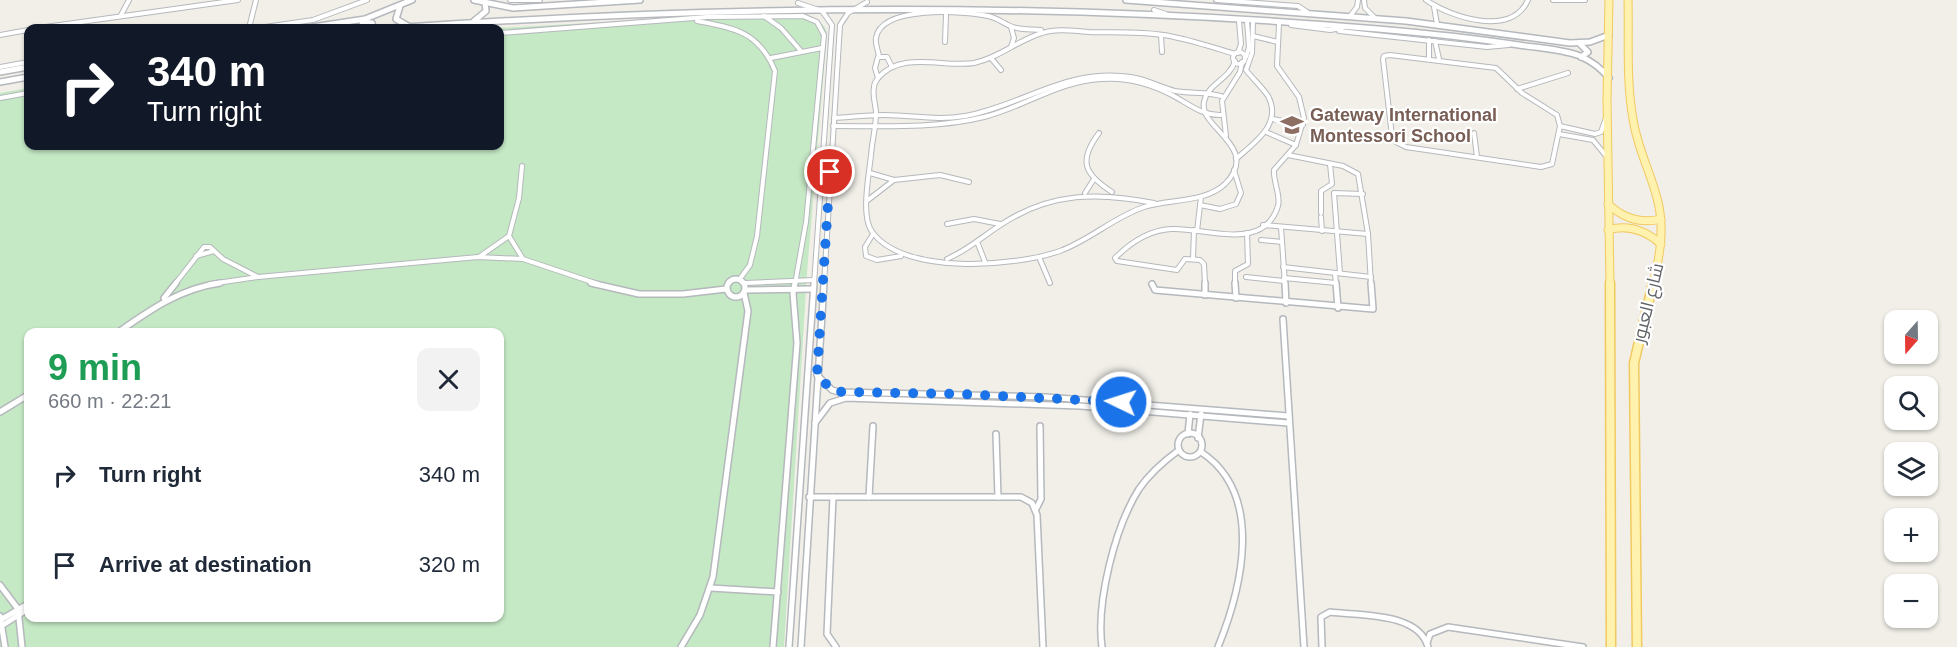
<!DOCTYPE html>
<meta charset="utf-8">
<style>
:root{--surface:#fff;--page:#f2f2f3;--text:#1f2937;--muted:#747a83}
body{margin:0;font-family:Arial,Cairo,sans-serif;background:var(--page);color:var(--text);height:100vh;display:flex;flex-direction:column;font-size:22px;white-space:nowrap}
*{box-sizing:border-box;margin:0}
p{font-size:20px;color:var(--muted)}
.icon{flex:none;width:33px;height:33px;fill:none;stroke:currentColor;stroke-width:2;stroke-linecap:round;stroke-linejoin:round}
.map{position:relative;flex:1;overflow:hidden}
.drawer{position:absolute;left:24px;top:328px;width:480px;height:294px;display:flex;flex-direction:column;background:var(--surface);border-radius:12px;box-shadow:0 2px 4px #0004}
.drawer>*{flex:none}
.banner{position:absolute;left:24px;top:24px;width:480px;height:126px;border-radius:12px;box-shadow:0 2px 4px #0004;background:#111827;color:#fff;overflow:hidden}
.needle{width:39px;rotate:200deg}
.tools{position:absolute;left:1884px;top:310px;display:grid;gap:12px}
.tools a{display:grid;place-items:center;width:54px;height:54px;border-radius:12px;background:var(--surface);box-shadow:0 2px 4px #0004;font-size:30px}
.pin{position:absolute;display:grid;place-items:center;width:51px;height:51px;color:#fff;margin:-26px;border:3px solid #fff;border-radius:50%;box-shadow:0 2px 6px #0007}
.me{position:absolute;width:66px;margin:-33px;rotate:274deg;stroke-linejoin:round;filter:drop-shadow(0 0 4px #0008)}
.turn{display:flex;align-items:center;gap:21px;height:126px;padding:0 24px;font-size:27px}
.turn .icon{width:78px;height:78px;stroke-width:2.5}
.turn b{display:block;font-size:42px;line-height:51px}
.round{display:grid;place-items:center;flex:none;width:63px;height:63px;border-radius:12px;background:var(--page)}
.head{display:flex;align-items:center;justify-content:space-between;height:102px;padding:0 24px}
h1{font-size:36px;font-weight:700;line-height:45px;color:#1e9e55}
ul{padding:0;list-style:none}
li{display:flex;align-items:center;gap:18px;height:90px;padding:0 24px}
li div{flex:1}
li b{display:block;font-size:22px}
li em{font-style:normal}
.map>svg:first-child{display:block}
</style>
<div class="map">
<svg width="1957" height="647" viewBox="0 0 1957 647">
<rect width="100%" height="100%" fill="#f1efe8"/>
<path fill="#c5e8c5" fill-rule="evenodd" d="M 752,14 C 774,15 818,7 827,32 L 807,273 L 784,647 L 0,647 L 0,93 L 28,88 L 28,146 L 500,146 L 500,28 L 497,28 ZM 28,333 L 500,333 L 500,618 L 28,618 Z"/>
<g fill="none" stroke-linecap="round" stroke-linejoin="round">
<g stroke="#b5b8bc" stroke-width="6">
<g id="minor-far1">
<polyline points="510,0 540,0"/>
<polyline points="1216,0 1298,6 1307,12"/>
<polyline points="1364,0 1365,8 1375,18"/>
<path d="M 1426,0 C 1452,18 1512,37 1528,0"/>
<polyline points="1553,0 1585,0"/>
<polyline points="798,3 822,11 832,25 814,284"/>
<polyline points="1434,7 1437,24"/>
<polyline points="1154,10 1166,14"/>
<polyline points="121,15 129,0"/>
<polyline points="764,16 781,28 801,51"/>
<polyline points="1350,16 1357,7 1358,0"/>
<path d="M 697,21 C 735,28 759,32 775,71 L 757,236 L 750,265 L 739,280"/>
<polyline points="1291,25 1330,30 1342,28"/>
<polyline points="1011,27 1014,38 1011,47"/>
<polyline points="38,28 238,0"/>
<polyline points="249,28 256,0"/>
<polyline points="258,28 313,20 367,0"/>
<polyline points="1339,31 1487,47 1509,45"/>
<polyline points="500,33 707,17 803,16 817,22 824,35 806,222 795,284"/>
<polyline points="0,35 28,30"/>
<polyline points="1161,35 1162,52"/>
<polyline points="1253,36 1278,42"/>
<polyline points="1429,40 1429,59"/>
<polyline points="1435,41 1439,59"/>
<polyline points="945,42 946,15"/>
<circle cx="1239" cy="58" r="6"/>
<polyline points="1238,53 1241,44 1239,21"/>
<path d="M 1235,54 C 1215,48 1194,41 1174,37 C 1147,31 1116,33 1089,32 C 1074,31 1057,28 1042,33 C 1018,40 999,58 974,63 C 944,68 902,50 878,78 C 876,81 874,83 874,87 C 872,96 876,105 876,113 C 876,127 872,141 871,155 C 869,175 860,218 873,233 C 905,275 1014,267 1060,251 C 1090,240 1114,217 1144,207 C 1169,199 1205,203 1225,184 C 1262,147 1198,128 1204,102 C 1207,84 1230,79 1235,61"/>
<polygon points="1390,55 1496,68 1522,93 1557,115 1560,126 1552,164 1541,167 1406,147 1396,142 1392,136 1383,59 1384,56"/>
<path d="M 879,56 C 878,51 875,43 876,38 C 881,5 964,11 988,16 C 998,18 1004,24 1013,27 C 1021,30 1032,29 1041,30"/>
<polyline points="1246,57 1249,47 1247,21"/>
<polyline points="771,58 822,48"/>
<polyline points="991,58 1001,70"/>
<polyline points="0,67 28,62"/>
<polyline points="878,78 875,68 878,57 887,57 892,67"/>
<polyline points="1517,89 1568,73"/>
<polyline points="0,98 28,93"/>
<path d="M 834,118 C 851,117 867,115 884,115 C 914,115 935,121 965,116 C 1024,105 1068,67 1131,77 C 1146,79 1160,87 1175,91 C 1191,94 1208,91 1224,97"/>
<polyline points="1273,119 1303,125"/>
<path d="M 833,126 C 883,126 935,129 984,117 C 1024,107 1059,81 1101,79 C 1126,77 1151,84 1172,95 C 1189,104 1202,116 1222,115"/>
<polyline points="1560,126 1595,134 1601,132 1606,118"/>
<polyline points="1266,132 1296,145"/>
<path d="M 1099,133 C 1078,161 1084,174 1112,192"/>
<polyline points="1474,133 1477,157"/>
<polyline points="1559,134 1593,140 1607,157"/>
<polyline points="1226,136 1222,101 1240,72 1242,62"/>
<polyline points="1288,155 1343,166 1358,174 1368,234 1371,284"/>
<path d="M 1236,159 C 1254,143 1283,124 1268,96 C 1262,87 1253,79 1246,70 L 1252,53 L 1253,22"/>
<polyline points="870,173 894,180 940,175 969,182"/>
<polyline points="1085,193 1094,179"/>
<polyline points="868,200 894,180"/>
<polyline points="1200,205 1220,209 1236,204 1241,193 1234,170"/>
<polyline points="1321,213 1321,191 1332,184 1330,164"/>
<polyline points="1321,217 1322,231"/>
<polyline points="947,224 974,219 1000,224"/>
<polyline points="1263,225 1368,234"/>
<polyline points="1281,227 1285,284"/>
<polyline points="1197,231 1201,197"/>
<polyline points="873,234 865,247 866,256 877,260 901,256"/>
<polyline points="509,236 523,259"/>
<polyline points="1261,240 1282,242"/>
<polyline points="978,244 985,262"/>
<polyline points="196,256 214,251"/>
<polyline points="479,257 509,236 519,198 522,166"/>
<polyline points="1039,257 1050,283"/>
<path d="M 947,259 C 968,250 983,236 1002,224 C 1051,192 1099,192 1154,203"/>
<polyline points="1193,259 1194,230"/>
<polyline points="1283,267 1371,277"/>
<polyline points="1335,273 1336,284"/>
<polyline points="1340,273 1334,193 1363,194"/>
<polyline points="1246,277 1284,281"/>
<polyline points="1284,278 1336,283"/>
<polyline points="745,283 814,280"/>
<polyline points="175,284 204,247 210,247 223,259 258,277"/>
<polyline points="210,284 258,277 478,257 523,259 598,284"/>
<polyline points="824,284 840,25 848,13 867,2"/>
<path d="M 1205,284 L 1204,264 L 1200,260 L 1185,259 L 1177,270 L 1117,261 L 1115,258 C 1130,243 1150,230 1171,229 C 1205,227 1264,253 1278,206 C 1281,195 1273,182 1274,170 L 1296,145 L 1304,118 L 1299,97 L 1277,66 L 1279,24"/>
<polyline points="1235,284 1235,271 1248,264 1247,233"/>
</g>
</g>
<g stroke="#b5b8bc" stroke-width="8">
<g id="minor">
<circle cx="736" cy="288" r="9"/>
<polyline points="591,283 639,294 683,294 726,289"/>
<polyline points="1205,283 1205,295"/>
<polyline points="1235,283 1236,298"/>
<polyline points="1285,283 1286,303"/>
<polyline points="1336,283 1338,308"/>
<polyline points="1152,284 1155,290 1373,309 1371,283"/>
<polyline points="746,290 813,289"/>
<polyline points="164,298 176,283"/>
<polyline points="1283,319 1304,647"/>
<path d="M 117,333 C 150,310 179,289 220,283"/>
<polyline points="817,375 832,390 839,392 1046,397 1288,416"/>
<polyline points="0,412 28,395"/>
<polyline points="815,423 830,403 846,398 1080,406 1288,423"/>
<circle cx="1190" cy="445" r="12"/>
<polyline points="996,434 998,497"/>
<polyline points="1188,434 1190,414"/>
<polyline points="1198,438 1201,414"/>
<path d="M 1201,452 C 1265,494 1242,588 1218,647"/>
<polyline points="809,497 1021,497 1032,503 1037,515 1043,647"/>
<polyline points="833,497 827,634 836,647"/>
<polyline points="869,497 873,426"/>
<polyline points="1036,509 1041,499 1040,426"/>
<polyline points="0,585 18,609 22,647"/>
<polyline points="711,588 778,592"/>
<polyline points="0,616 5,647"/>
<polyline points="2,619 28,604"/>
<polyline points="3,625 28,609"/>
<polyline points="1427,643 1430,634 1448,627 1583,647"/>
<polyline points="681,647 700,615 713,577 748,311 744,293"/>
<polyline points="773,647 797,343 793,293 795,283"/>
<polyline points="789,647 814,283"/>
<polyline points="801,647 824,283"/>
<path d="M 1102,647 C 1096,602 1115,527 1139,489 C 1150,473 1164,461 1179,450"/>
<path d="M 1322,647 L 1321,617 L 1330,612 C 1360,616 1419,612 1428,647"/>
</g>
</g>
<g stroke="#b5b8bc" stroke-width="8">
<g id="tertiary">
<polyline points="474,0 513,8 640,0"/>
<polyline points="1126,0 1406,21 1570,43 1590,42 1609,35"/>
<polyline points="400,6 396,19 408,26"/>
<polyline points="474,21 486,11 485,3"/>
<polyline points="362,22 372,23 373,28"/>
<polyline points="306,28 365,19 412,0"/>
<path d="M 391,28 C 720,5 1049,1 1378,29 C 1425,33 1472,38 1519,45 C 1539,48 1561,49 1580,56 C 1591,61 1601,68 1609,78"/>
<polyline points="1580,44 1588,52 1581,57"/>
<polyline points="0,72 28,67"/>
<polyline points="0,82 28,77"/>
</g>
</g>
<g stroke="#f2c960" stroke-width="9">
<g id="primary-far1">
<polyline points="1609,0 1607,100 1610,284"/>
<path d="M 1628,0 C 1629,40 1626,80 1633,119 C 1637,147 1650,171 1657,198 C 1665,227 1660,256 1653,284"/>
<path d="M 1608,204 C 1623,218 1641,224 1661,219"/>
<path d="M 1608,230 C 1628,224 1645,230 1661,244"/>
</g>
</g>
<g stroke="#f2c960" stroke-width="11">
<g id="primary">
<polyline points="1610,283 1611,647"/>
<polyline points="1637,647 1634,363 1653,283"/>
</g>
</g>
<use href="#minor-far1" stroke="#fff" stroke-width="4"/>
<use href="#minor" stroke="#fff" stroke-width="5"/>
<use href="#tertiary" stroke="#fff" stroke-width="5"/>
<use href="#primary-far1" stroke="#fff2af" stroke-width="7"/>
<use href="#primary" stroke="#fff2af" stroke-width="8"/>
</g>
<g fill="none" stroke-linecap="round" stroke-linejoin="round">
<polyline stroke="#1a73e8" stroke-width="10" stroke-dasharray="0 18" points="830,172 817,375 832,390 842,392 960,394 1121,402"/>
</g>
<defs>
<g id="school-bare" transform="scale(1.8)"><path d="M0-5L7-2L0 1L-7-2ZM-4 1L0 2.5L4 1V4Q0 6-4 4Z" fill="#8d6e63" stroke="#fff" stroke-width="2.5" paint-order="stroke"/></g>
</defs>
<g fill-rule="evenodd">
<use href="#school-bare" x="1292" y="125"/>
</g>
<g text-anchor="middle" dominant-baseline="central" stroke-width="4.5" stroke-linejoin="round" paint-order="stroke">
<g font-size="18" font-weight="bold" fill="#785e54" stroke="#fff" text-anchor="start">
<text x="1310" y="115">Gateway International<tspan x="1310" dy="21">Montessori School</tspan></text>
</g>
<g font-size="18" fill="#5f6368" stroke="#fff">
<text transform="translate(1648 303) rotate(-76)">شارع العبور</text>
</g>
</g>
</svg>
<div class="tools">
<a><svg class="needle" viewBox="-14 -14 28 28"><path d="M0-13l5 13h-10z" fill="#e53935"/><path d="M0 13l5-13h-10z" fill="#747a83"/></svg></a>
<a><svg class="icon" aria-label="search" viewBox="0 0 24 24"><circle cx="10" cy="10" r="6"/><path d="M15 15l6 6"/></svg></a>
<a><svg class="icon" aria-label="layers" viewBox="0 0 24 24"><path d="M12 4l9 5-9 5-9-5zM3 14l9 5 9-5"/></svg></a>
<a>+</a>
<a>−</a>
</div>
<div class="pin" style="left:830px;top:172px;background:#d93025"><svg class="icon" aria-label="arrive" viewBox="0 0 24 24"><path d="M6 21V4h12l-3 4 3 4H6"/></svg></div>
<svg class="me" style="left:1121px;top:402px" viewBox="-20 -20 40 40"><circle r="17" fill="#1a73e8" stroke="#fff" stroke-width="3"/><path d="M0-11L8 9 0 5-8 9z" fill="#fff"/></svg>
<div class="banner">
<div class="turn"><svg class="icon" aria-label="right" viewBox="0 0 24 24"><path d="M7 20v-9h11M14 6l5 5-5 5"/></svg><div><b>340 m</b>Turn right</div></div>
</div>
<section class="drawer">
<div class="head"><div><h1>9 min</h1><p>660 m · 22:21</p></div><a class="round"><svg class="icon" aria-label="close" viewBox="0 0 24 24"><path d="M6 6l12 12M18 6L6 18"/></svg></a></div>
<ul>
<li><svg class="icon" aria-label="right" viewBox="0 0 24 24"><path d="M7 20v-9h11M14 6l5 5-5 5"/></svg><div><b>Turn right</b></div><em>340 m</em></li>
<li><svg class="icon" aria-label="arrive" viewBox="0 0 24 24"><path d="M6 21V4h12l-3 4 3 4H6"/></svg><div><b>Arrive at destination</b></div><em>320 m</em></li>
</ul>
</section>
</div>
